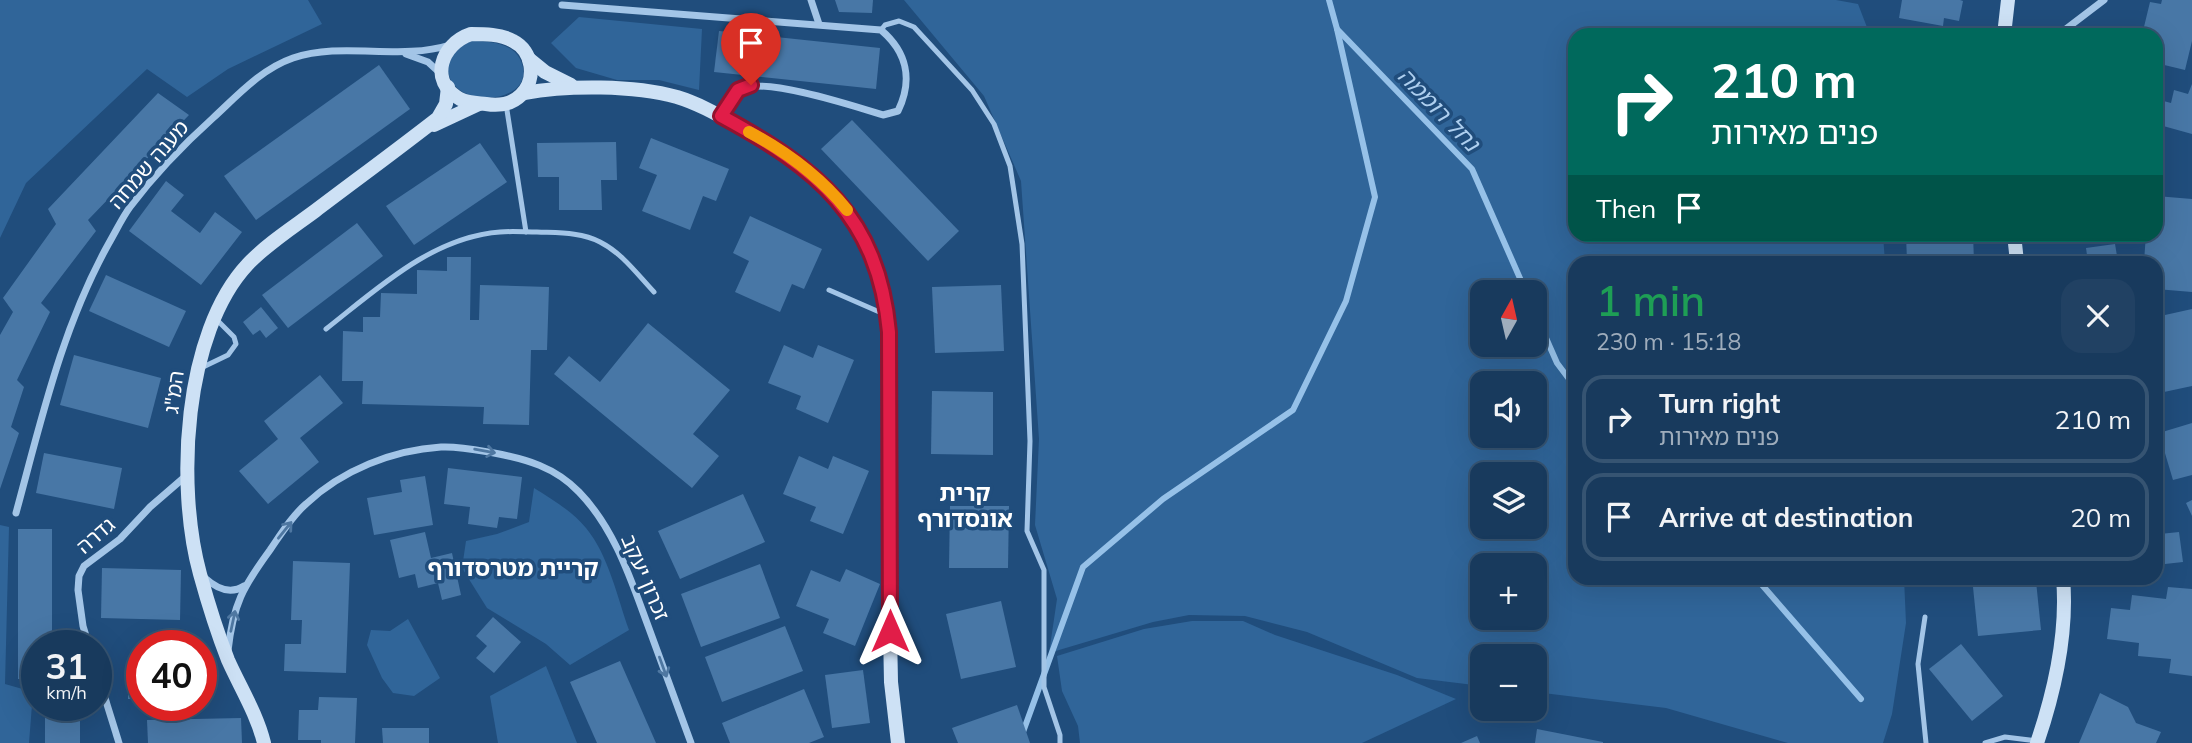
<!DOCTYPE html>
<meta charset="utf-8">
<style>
:root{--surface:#183a5d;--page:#214163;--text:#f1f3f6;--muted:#9fadbc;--line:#365472}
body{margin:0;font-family:Mulish,"Noto Sans Hebrew",sans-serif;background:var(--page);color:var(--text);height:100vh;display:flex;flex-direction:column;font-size:26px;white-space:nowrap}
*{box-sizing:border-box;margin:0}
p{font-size:23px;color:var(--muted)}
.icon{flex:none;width:38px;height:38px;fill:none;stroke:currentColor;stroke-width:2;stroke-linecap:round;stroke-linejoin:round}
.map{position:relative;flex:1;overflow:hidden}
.drawer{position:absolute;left:1568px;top:256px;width:595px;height:329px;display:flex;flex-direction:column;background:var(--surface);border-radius:21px;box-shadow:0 7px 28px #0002,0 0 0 2px var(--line)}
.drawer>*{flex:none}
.hud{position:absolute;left:1568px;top:28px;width:595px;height:214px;border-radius:21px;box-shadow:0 7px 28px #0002,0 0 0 2px var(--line);background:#00695c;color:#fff;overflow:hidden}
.needle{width:46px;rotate:8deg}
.buttons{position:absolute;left:1470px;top:280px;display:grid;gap:14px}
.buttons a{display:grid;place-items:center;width:77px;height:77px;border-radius:14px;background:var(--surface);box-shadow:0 7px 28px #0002,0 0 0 2px var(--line);font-size:35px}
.speed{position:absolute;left:21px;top:630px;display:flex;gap:14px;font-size:35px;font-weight:700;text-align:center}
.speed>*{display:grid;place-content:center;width:91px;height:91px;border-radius:50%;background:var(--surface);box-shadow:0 7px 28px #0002,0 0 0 2px var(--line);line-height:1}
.speed small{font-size:18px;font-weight:400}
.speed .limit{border:10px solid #d22;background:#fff;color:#111}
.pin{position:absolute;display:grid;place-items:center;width:60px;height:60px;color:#fff;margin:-72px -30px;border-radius:50% 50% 50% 0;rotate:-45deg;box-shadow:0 0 7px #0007}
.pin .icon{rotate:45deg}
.me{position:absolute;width:77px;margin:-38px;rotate:0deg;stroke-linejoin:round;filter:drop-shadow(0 0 5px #0008)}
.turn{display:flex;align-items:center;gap:24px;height:147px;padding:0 28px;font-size:32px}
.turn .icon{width:91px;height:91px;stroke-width:2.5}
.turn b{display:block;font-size:49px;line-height:60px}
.then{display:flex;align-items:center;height:66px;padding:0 28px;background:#0003;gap:14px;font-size:26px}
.round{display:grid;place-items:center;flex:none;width:74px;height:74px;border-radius:21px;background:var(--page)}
.head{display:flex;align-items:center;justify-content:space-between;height:119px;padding:0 28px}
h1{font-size:42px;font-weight:600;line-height:52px;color:#1e9e55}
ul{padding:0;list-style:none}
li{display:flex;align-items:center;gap:21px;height:88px;margin:0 14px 10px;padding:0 14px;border:4px solid var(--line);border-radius:21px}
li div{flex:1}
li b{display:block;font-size:26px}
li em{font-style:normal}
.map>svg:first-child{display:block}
</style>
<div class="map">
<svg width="2192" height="743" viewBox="0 0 2192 743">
<rect width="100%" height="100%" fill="#204d7c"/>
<g fill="#306599" fill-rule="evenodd">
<polygon points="0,0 308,0 322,24 228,69 187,97 147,69 26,183 0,238"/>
<path d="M 904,0 L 1836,0 L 1858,4 L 1870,35 L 1575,35 L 1575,234 L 1883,235 L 1885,262 L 1575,262 L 1575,578 L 1904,578 L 1906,623 L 1892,714 L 1883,743 L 1788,743 L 1666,708 L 1535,692 L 1535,656 L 1482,656 L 1482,686 L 1417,678 L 1307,632 L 1245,616 L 1189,615 L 1153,622 L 1049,653 L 1057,599 L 1035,525 L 1039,439 L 1021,181 L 984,96 ZM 1482,292 L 1535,292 L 1535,345 L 1482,345 ZM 1482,383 L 1535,383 L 1535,436 L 1482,436 ZM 1482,474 L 1535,474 L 1535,527 L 1482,527 ZM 1482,565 L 1535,565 L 1535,618 L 1482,618 Z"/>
<polygon points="579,17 702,29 699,90 659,80 617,80 576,68 551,43"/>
<path d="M 471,41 C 487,41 511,42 520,59 C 542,104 453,112 448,71 C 448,64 452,56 454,50 Z"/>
<path d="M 534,488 C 553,500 572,511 586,528 C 609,556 617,597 629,630 L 570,665 L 546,644 L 487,608 L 462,568 L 466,541 L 497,534 L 529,522 Z"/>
<polygon points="0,525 9,527 5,684 33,692 29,743 0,743"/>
<polygon points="408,619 440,678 414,696 393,693 382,678 367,645 371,630 390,631"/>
<polygon points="1192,621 1243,621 1275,635 1397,675 1456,699 1362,743 1080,743 1078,726 1062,691 1057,656 1144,629"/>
<polygon points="546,666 577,743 498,743 490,696"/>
</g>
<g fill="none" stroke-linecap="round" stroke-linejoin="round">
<g stroke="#96c1e8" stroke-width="6">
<polyline points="1329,0 1337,29 1472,169 1526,292"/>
<polyline points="1535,313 1557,363 1575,387"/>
<polyline points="1756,578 1861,699"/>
<polyline points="1019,743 1083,567 1163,499 1293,410 1346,301 1375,197 1337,29"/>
</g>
</g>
<g fill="#4877a6">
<polygon points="835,0 873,0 872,13 839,12"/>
<polygon points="1902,0 1960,0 1963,1 1959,21 1944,18 1943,26 1899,18"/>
<polygon points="2162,0 2192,0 2192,41 2185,70 2156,63 2156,35 2143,31 2150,2 2161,4"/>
<polygon points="719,31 880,48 876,89 714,72"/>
<polygon points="379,65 410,109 256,220 224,176"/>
<polygon points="2192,84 2192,134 2156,124 2156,99 2171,103 2174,90 2188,94"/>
<polygon points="158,93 189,115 88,220 96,231 41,303 50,312 17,380 24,387 11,427 19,433 0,489 0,335 13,312 3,298 56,224 48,209"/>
<polygon points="852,120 959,231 928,261 821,149"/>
<polygon points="651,138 729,169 716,201 703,196 690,230 642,211 657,175 639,168"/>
<polygon points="616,142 617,180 601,180 602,210 559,210 559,177 538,177 537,143"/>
<polygon points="480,143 507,182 414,245 386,206"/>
<polygon points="166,181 184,195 171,211 200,233 215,212 242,232 201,285 129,231"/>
<polygon points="2156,196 2192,199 2192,292 2156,289 2156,262 2144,262 2146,234 2156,234"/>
<polygon points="750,216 822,249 804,289 792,284 780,312 735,292 749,261 733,253"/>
<polygon points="357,223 383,256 288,328 262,295"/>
<polygon points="1906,234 1973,234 1974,262 1907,262"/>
<polygon points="2115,244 2118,262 2088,262 2086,248"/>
<polygon points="447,257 471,257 470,320 479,320 480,285 549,287 547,350 531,350 529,425 483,424 484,407 362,404 363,381 342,381 343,331 363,332 363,317 380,317 381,293 417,294 417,270 447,271"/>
<polygon points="106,275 186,311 169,347 89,311"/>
<polygon points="1001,285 1004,351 935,353 932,287"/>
<polygon points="261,307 278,328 266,338 260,330 253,335 243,322"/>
<polygon points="2192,309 2192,386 2164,392 2156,356 2156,349 2162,348 2156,317"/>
<polygon points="648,323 730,390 693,434 719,456 692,488 554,374 569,356 600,382"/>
<polygon points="784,345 813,358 818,345 854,360 828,423 796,409 801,396 768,383"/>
<polygon points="74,355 161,378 148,428 60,405"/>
<polygon points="320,375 343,403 300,438 319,462 268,504 239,471 278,439 264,421"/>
<polygon points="932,391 993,392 993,455 931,454"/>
<polygon points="2192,423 2192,475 2173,480 2159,433"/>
<polygon points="44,453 122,468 114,509 36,493"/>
<polygon points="799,456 828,469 833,456 869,471 843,534 810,521 816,507 783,494"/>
<polygon points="448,468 522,477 517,519 499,517 497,528 468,524 470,507 444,504"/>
<polygon points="425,476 433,525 374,535 367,498 402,492 400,480"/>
<polygon points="743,494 765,542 680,579 658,531"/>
<polygon points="2192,500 2192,516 2186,503"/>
<polygon points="950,506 1009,506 1008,568 949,568"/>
<polygon points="2156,522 2159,522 2160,534 2179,532 2183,562 2156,565"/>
<polygon points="18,529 52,529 52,646 37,646 37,679 18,679"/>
<polygon points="425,532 431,558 452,553 461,595 442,600 438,583 418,588 415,574 399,578 390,540"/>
<polygon points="293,561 350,563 346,673 284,671 285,644 301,644 302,620 291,620"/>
<polygon points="760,564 780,618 701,647 681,594"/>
<polygon points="102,568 181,570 180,620 101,618"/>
<polygon points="846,569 880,584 855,646 823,633 829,619 796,606 811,570 840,582"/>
<polygon points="2036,581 2041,630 1978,636 1973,587"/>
<polygon points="2168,587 2192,589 2192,676 2169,673 2171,659 2138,656 2139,643 2107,639 2111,608 2130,610 2132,595 2166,599"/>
<polygon points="1001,601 1016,667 961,679 946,614"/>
<polygon points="493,617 521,642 494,673 476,658 487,646 476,636"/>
<polygon points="785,626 803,671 722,702 705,657"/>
<polygon points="1961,644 2003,696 1972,721 1929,669"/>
<rect x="128" y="658" width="14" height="41"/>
<rect x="201" y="658" width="7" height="41"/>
<polygon points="620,661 656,743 597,743 570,682"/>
<polygon points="863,670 870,723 832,728 825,675"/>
<polygon points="804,689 824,737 809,743 730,743 722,723"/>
<polygon points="2100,693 2128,707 2136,723 2161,732 2156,743 2079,743"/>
<polygon points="319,697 357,698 355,743 321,743 321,740 298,740 299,710 318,710"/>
<rect x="45" y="705" width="35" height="38"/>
<polygon points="1017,705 1030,743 958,743 952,728"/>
<polygon points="241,718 242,743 148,743 147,720"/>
<polygon points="382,728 429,728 429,743 383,743"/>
<polygon points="1537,729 1603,742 1603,743 1535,743"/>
<polygon points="1477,736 1480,743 1461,743"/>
</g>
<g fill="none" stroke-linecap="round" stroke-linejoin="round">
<g stroke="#a3c5e7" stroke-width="5">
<polyline points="881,30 885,25 899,21 914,27 972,90 994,124 1010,166 1022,244 1030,441 1027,531 1044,570 1044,687 1060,735 1060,743"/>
<polyline points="506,104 526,232"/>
<polyline points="829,290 884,314"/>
<path d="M 326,329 C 377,289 432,237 500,232 C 512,231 525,232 537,232 C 558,233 581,232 600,242 C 622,253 637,274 654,292"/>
<polyline points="201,368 228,355 236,344 234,337 217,320"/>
<polyline points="1925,617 1918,664 1926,743"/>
<polyline points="1985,743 2005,737 2037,741"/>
</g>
<g stroke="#a3c5e7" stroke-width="7">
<polyline points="811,0 819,24"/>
<path d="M 562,5 L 881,30 C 907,52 913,80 898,111 L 883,115 C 857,107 760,75 740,90 C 732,95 726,108 721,116"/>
<polyline points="2058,35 2104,0"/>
<polyline points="406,54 428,62 441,74"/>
<path d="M 16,513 C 41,421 62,327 109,243 C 116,231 122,218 130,207 C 155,174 183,145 213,118 C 237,96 261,69 293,58 C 343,41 399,61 450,45"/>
<path d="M 205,578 C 216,588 230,595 244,586"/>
<polyline points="89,646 83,626 78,590 79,576 84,566 120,539 150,507 187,475"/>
<path d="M 228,651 C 233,604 243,587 270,550 C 281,534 292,516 306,504 C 342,470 393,450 441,447 C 458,446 477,450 494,453 C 526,459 555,467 579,492 C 614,528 630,577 647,623 C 662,663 676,703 691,743"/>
<polyline points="96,669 119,743"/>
</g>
<g stroke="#cde1f5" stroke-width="14">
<path d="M 471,34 C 484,34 501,34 513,41 C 533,51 537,79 521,95 C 511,105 499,106 486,104 C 478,103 468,103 460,99 C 428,81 441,44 471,34 Z"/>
<polyline points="2004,35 2008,0"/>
<polyline points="529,59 545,72 571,85"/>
<path d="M 524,93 C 568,85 634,85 677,97 C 700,104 720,116 740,127 C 827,174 881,230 889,332 L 890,631 L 891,682 L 898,743"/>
<polyline points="434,125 479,104"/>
<polyline points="2014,234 2017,262"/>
<path d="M 264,743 C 257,714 240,687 228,660 C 217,632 208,603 200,574 C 176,487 183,333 248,264 C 267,244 292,228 315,211 C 356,180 397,150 438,118 L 446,104 L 448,87"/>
<path d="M 2037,743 C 2055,690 2068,634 2063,578"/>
</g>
</g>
<defs><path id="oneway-shaft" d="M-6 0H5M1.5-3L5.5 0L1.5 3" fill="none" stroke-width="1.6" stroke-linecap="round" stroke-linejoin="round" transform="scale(1.75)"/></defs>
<g stroke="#4e77a1">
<use href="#oneway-shaft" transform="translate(485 451) rotate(10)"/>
<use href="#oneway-shaft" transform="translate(285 530) rotate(-51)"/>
<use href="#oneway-shaft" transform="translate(233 621) rotate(-78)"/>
<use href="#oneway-shaft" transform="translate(663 667) rotate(70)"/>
</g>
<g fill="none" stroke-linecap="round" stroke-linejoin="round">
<g stroke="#92132f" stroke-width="18">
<path id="route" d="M 751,85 L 738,90 L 721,116 C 817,168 878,216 889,332 L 890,631"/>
</g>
<use href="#route" stroke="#e11d48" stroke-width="12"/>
<path stroke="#f59e0b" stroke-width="12" d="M 749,132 C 785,151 821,178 847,210"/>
</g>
<g text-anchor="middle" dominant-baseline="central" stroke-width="7" stroke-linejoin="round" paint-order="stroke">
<g font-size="21" fill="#fff" stroke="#204d7c">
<text transform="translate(148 164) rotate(-49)">מענה שמחה</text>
<text transform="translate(173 392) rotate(-82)">המ"ג</text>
<text transform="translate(95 535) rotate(-41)">גדרה</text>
<text transform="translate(646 577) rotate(67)">זכרון יעקב</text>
</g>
<g font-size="23" font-style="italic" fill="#aecfef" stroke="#204d7c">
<text transform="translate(1439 109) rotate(46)">נחל רוממה</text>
</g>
<g font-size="23" font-weight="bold" fill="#fff" stroke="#204d7c">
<text x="965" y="492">קרית<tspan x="965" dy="26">אונסדורף</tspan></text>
<text x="513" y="567">קריית מטרסדורף</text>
</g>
</g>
</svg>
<div class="buttons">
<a><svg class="needle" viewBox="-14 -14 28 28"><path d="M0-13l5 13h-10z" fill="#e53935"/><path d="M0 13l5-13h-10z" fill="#9fadbc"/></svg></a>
<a><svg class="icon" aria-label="sound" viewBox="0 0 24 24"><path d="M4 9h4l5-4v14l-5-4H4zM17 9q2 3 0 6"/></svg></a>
<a><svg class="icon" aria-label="layers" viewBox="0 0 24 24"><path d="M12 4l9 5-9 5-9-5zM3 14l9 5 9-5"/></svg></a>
<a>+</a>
<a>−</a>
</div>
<div class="speed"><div>31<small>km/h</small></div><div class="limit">40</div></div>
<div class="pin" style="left:751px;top:85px;background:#d93025"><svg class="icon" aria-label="arrive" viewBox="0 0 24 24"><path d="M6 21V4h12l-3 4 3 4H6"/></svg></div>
<svg class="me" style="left:890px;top:631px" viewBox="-20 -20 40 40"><path d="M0-17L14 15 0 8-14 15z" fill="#e11d48" stroke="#fff" stroke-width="4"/></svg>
<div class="hud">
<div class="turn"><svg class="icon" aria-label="right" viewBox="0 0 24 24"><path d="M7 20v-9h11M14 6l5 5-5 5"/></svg><div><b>210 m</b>פנים מאירות</div></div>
<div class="then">Then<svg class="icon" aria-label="arrive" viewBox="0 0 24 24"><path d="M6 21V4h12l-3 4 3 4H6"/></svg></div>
</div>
<section class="drawer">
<div class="head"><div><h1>1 min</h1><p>230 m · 15:18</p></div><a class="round"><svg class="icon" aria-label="close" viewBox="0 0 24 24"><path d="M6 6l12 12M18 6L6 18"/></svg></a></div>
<ul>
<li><svg class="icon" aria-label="right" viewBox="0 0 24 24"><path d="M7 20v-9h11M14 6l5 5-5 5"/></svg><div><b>Turn right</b><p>פנים מאירות</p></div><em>210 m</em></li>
<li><svg class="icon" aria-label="arrive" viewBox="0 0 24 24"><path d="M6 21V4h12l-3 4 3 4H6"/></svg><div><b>Arrive at destination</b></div><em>20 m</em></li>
</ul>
</section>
</div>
